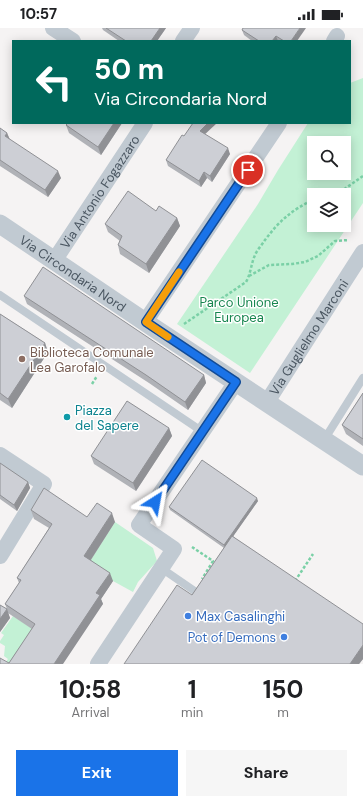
<!DOCTYPE html>
<style>
:root{--surface:#fff;--page:#f6f6f6;--text:#202124;--muted:#757577;--accent:#1a73e8}
body{margin:0;font-family:"DM Sans",sans-serif;background:var(--page);color:var(--text);height:100vh;display:flex;flex-direction:column;font-size:15px;white-space:nowrap}
*{box-sizing:border-box;margin:0}
p{font-size:13px;color:var(--muted)}
.icon{flex:none;width:22px;height:22px;fill:none;stroke:currentColor;stroke-width:2;stroke-linecap:round;stroke-linejoin:round}
.map{position:relative;height:636px;overflow:hidden}
.drawer{display:flex;flex-direction:column;background:var(--surface);flex:1}
.drawer>*{flex:none}
.banner{position:absolute;left:12px;top:12px;width:339px;height:84px;border-radius:0px;box-shadow:0 2px 10px #0003;background:#00695c;color:#fff;overflow:hidden}
.buttons{position:absolute;left:307px;top:108px;display:grid;gap:8px}
.buttons a{display:grid;place-items:center;width:44px;height:44px;border-radius:0px;background:var(--surface);box-shadow:0 2px 10px #0003;font-size:20px}
.pin{position:absolute;display:grid;place-items:center;width:34px;height:34px;color:#fff;margin:-17px;border:2px solid #fff;border-radius:50%;box-shadow:0 1px 4px #0007}
.me{position:absolute;width:44px;margin:-22px;rotate:34deg;stroke-linejoin:round;filter:drop-shadow(0 0 3px #0008)}
.turn{display:flex;align-items:center;gap:14px;height:84px;padding:0 16px;font-size:18px}
.turn .icon{width:52px;height:52px;stroke-width:2.5}
.turn b{display:block;font-size:28px;line-height:34px}
.eta{display:flex;justify-content:space-evenly;align-items:center;height:68px;text-align:center}
.eta b{font-size:24px;font-weight:700;line-height:28px}
.primary-button{display:flex;gap:8px;margin-top:auto;padding:8px 16px}
.primary-button a{flex:1;height:46px;border-radius:0px;background:var(--accent);color:#fff;font-size:16px;font-weight:700;line-height:46px;text-align:center}
.primary-button a+a{background:var(--page);color:var(--text)}
.status{display:flex;justify-content:space-between;align-items:center;height:28px;padding:0 20px;background:var(--surface);direction:ltr}
.status svg{height:11px;fill:currentColor}
.map>svg:first-child{display:block}
</style>
<div class="status"><b>10:57</b><svg viewBox="0 0 49 12"><path d="M0 12V9h3v3zM5 12V6h3v6zM10 12V3h3v9zM15 12V0h3v12zM26 1h20v11H26zM47 4h2v5h-2z"/></svg></div>
<div class="map">
<svg width="363" height="636" viewBox="0 0 363 636">
<rect width="100%" height="100%" fill="#f5f3f3"/>
<g fill="#c3f1d5" fill-rule="evenodd">
<path d="M 363,50 L 363,175 L 250,345 L 177,296 L 258,176 L 278,142 L 308,95 L 350,95 L 350,55 ZM 314,115 L 344,115 L 344,145 L 314,145 ZM 314,167 L 344,167 L 344,197 L 314,197 Z"/>
<polygon points="115,494 153,520 157,533 138,554 133,564 113,553 88,536"/>
<polygon points="13,588 42,607 18,636 4,636 8,631 4,628 5,618 0,615 0,613 4,607 1,605"/>
</g>
<g fill="none" stroke-linecap="round" stroke-linejoin="round">
<g stroke="#7ad0a6" stroke-width="2.5" stroke-dasharray="3 2" stroke-linecap="butt">
<polyline points="325,167 343,162 363,148"/>
<polyline points="249,248 269,237 292,236 305,234 318,228 335,213 349,212"/>
<path d="M 184,296 L 246,254 C 251,245 251,236 255,227 C 257,222 262,217 265,212 C 281,191 291,183 314,171"/>
<polyline points="92,356 97,348"/>
<polyline points="192,519 213,533 202,551"/>
<polyline points="295,553 313,526"/>
</g>
<g stroke="#c1cad2" stroke-width="8">
<polyline points="0,267 203,404"/>
<polyline points="324,412 363,350"/>
<polyline points="161,540 196,564"/>
</g>
<g stroke="#c1cad2" stroke-width="16">
<polyline points="53,0 73,13"/>
<polyline points="183,13 192,0"/>
<polyline points="334,13 337,8"/>
<path id="s1" d="M 54,233 L 145,95"/>
<polyline points="145,294 279,95"/>
<path id="s2" d="M 267,374 L 363,224"/>
<polyline points="0,427 44,456 0,528"/>
<polyline points="98,636 174,521 139,497 236,354"/>
</g>
<path stroke="#c1cad2" stroke-width="19" id="s3" d="M 0,196 L 154,300 L 363,438"/>
</g>
<g fill="#b0b2b7">
<polygon points="102,0 166,0 157,13 119,13 103,2"/>
<polygon points="243,0 297,13 252,13 244,7 242,2"/>
<polygon points="122,95 101,127 69,105 66,97"/>
<polygon points="0,100 7,105 10,112 61,150 48,169 0,138"/>
<polygon points="205,106 230,126 212,154 207,150 201,159 168,138 166,132 184,108"/>
<polygon points="156,183 177,190 180,198 149,245 120,226 118,217 120,213 108,204 105,196"/>
<polygon points="24,268 204,347 206,355 188,382 149,355 27,276"/>
<polygon points="0,286 45,315 48,324 12,380 0,372"/>
<polygon points="363,365 363,418 346,406 342,397"/>
<polygon points="169,400 172,408 136,463 94,436 91,428"/>
<polygon points="0,435 28,454 30,460 17,483 0,471"/>
<polygon points="258,473 233,508 363,631 359,636 124,636 192,567 224,520 170,482 169,479"/>
<polygon points="31,482 87,489 115,494 91,532 113,553 101,571 103,576 9,635 32,601 8,585 10,590 0,604 0,577 7,581 5,576 19,555 17,550 49,500 34,491"/>
</g>
<g fill="#909195">
<polygon points="160,0 166,0 157,13 151,13"/>
<polygon points="300,0 306,0 297,13 291,13"/>
<polygon points="276,8 278,13 272,13"/>
<polygon points="114,95 122,95 101,127 98,119"/>
<polygon points="208,95 217,95 202,109 200,103"/>
<polygon points="7,105 10,112 5,108"/>
<polygon points="228,120 230,126 212,154 210,148"/>
<polygon points="58,143 61,150 48,169 45,162"/>
<polygon points="204,144 207,150 201,159 199,153"/>
<polygon points="177,190 180,198 149,245 146,236"/>
<polygon points="45,315 48,324 12,380 8,371"/>
<polygon points="204,347 206,355 188,382 185,374"/>
<polygon points="169,400 172,408 136,463 133,455"/>
<polygon points="28,454 30,460 17,483 14,477"/>
<polygon points="257,470 258,473 225,520 224,517"/>
<polygon points="112,485 115,494 88,536 84,528"/>
<polygon points="110,545 113,553 101,571 103,576 63,636 54,636 96,565"/>
<polygon points="7,581 10,590 0,604 0,591"/>
<polygon points="363,617 363,631 359,636 350,636"/>
</g>
<g fill="#cdcfd5" stroke="#909195">
<polygon points="106,0 160,0 151,13 126,13"/>
<polygon points="243,0 300,0 291,13 284,13 276,8 272,13 259,13 242,2"/>
<polygon points="68,95 114,95 98,119 66,97"/>
<polygon points="193,95 208,95 200,103 228,120 210,148 204,144 199,153 166,132 182,107 184,108"/>
<polygon points="0,100 7,105 5,108 58,143 45,162 0,132"/>
<polygon points="128,163 156,183 159,178 177,190 146,236 118,217 122,208 105,196"/>
<polygon points="43,239 204,347 185,374 146,347 24,268"/>
<polygon points="0,286 45,315 8,371 0,365"/>
<polygon points="363,365 363,411 342,397"/>
<polygon points="127,373 169,400 133,455 91,428"/>
<polygon points="202,432 257,470 224,517 169,479"/>
<polygon points="0,435 28,454 14,477 0,467"/>
<polygon points="44,460 87,489 97,475 112,485 84,528 110,545 96,565 100,567 54,636 0,636 0,630 9,635 35,596 5,576 21,552 17,550 52,496 31,482"/>
<polygon points="232,508 363,596 363,617 350,636 124,636 177,557 192,567"/>
<polygon points="0,577 7,581 0,591"/>
</g>
<g fill="none" stroke-linecap="round" stroke-linejoin="round">
<g stroke="#114b97" stroke-width="10">
<polyline id="route" points="155,474 236,354 146,294 248,142"/>
</g>
<use href="#route" stroke="#1a73e8" stroke-width="7"/>
<polyline stroke="#f59e0b" stroke-width="7" points="168,309 146,294 179,244"/>
</g>
<circle fill="#8d6e63" stroke="#fff" stroke-width="1.5" cx="22" cy="331" r="4"/>
<circle fill="#0f9aa8" stroke="#fff" stroke-width="1.5" cx="67" cy="389" r="4"/>
<g fill="#3f7fe0" stroke="#fff" stroke-width="1.5">
<circle cx="188" cy="588" r="4"/>
<circle cx="284" cy="609" r="4"/>
</g>
<g text-anchor="middle" dominant-baseline="central" stroke-width="3" stroke-linejoin="round" paint-order="stroke">
<g font-size="13" fill="#4a5661" stroke="#fff">
<text stroke="none"><textPath href="#s1" startOffset="83">Via Antonio Fogazzaro</textPath></text>
<text stroke="none"><textPath href="#s3" startOffset="88">Via Circondaria Nord</textPath></text>
<text stroke="none"><textPath href="#s2" startOffset="77">Via Guglielmo Marconi</textPath></text>
</g>
<g font-size="13" fill="#17864f" stroke="#fff">
<text x="239" y="274">Parco Unione<tspan x="239" dy="15">Europea</tspan></text>
</g>
<g font-size="13" fill="#785e54" stroke="#fff" text-anchor="start">
<text x="30" y="324">Biblioteca Comunale<tspan x="30" dy="15">Lea Garofalo</tspan></text>
</g>
<g font-size="13" fill="#0d838f" stroke="#fff" text-anchor="start">
<text x="75" y="382">Piazza<tspan x="75" dy="15">del Sapere</tspan></text>
</g>
<g font-size="13" fill="#366cbe" stroke="#fff" text-anchor="start">
<text x="196" y="588">Max Casalinghi</text>
<text x="276" y="609" text-anchor="end">Pot of Demons</text>
</g>
</g>
</svg>
<div class="buttons">
<a><svg class="icon" aria-label="search" viewBox="0 0 24 24"><circle cx="10" cy="10" r="6"/><path d="M15 15l6 6"/></svg></a>
<a><svg class="icon" aria-label="layers" viewBox="0 0 24 24"><path d="M12 4l9 5-9 5-9-5zM3 14l9 5 9-5"/></svg></a>
</div>
<div class="pin" style="left:248px;top:142px;background:#d93025"><svg class="icon" aria-label="arrive" viewBox="0 0 24 24"><path d="M6 21V4h12l-3 4 3 4H6"/></svg></div>
<svg class="me" style="left:155px;top:474px" viewBox="-20 -20 40 40"><path d="M0-17L14 15 0 8-14 15z" fill="#1a73e8" stroke="#fff" stroke-width="4"/></svg>
<div class="banner">
<div class="turn"><svg class="icon" aria-label="left" viewBox="0 0 24 24"><path d="M17 20v-9H6M10 6l-5 5 5 5"/></svg><div><b>50 m</b>Via Circondaria Nord</div></div>
</div>
</div>
<section class="drawer">
<div class="eta">
<div><b>10:58</b><p>Arrival</p></div>
<div><b>1</b><p>min</p></div>
<div><b>150</b><p>m</p></div>
</div>
<div class="primary-button"><a>Exit</a><a>Share</a></div>
</section>
